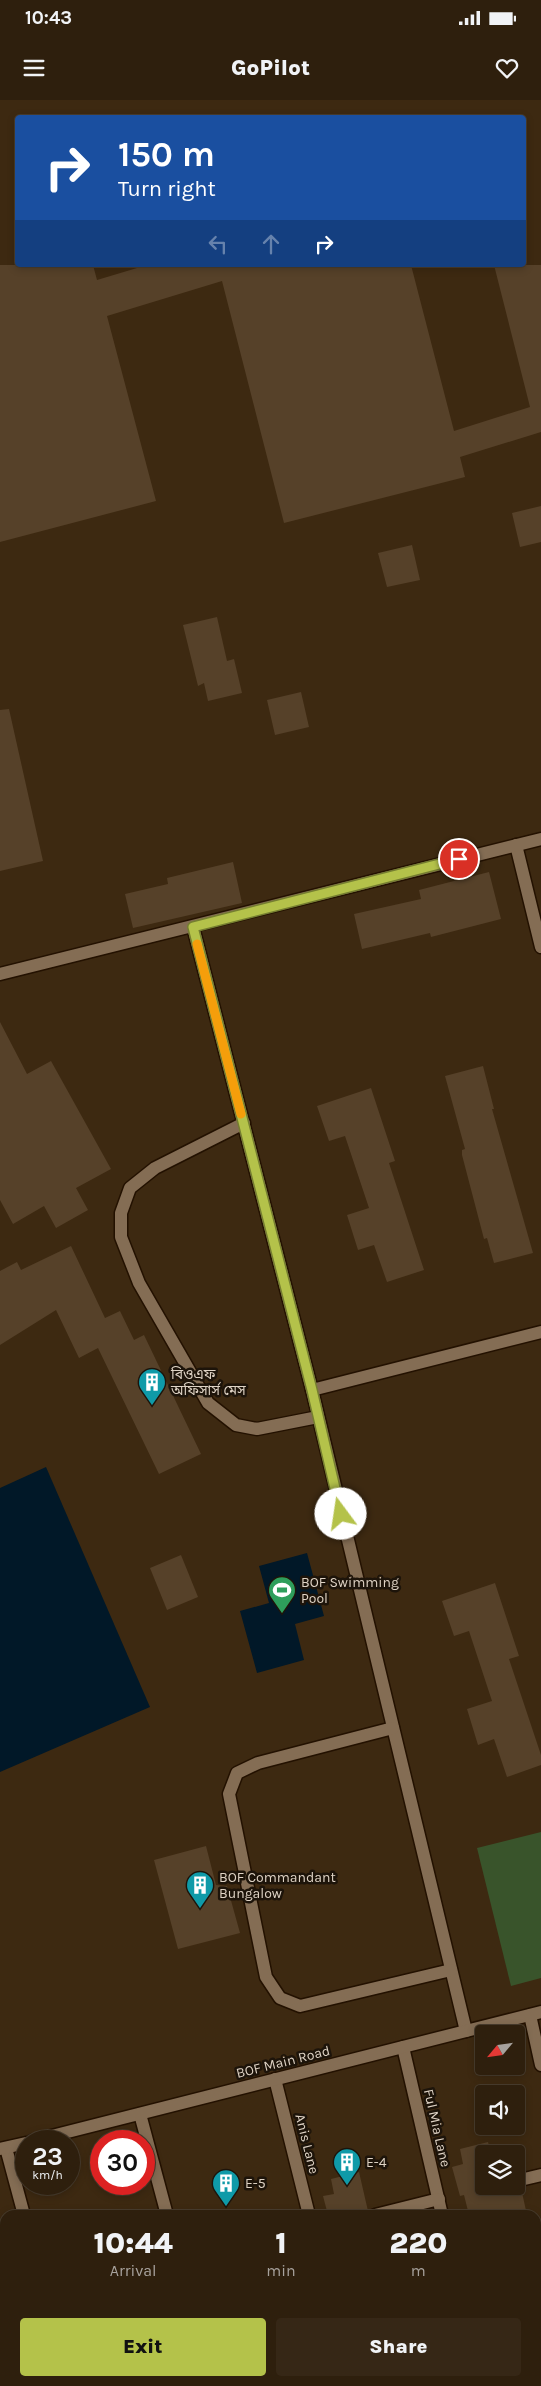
<!DOCTYPE html>
<meta charset="utf-8">
<style>
:root{--surface:#2e1f0d;--page:#362716;--text:#f1f3f6;--muted:#a7a29d;--line:#493d2e;--accent:#b4c24a}
body{margin:0;font-family:Karla,"Noto Sans Bengali",sans-serif;background:var(--page);color:var(--text);height:100vh;display:flex;flex-direction:column;font-size:19px;white-space:nowrap}
*{box-sizing:border-box;margin:0}
p{font-size:16px;color:var(--muted)}
.icon{flex:none;width:28px;height:28px;fill:none;stroke:currentColor;stroke-width:2;stroke-linecap:round;stroke-linejoin:round}
.map{position:relative;flex:1;overflow:hidden}
.sheet{position:absolute;left:0px;top:2110px;width:541px;height:176px;display:flex;flex-direction:column;background:var(--surface);border-radius:15px 15px 0 0;box-shadow:0 2px 8px #0003,0 0 0 1px var(--line)}
.sheet>*{flex:none}
.guide{position:absolute;left:15px;top:15px;width:511px;height:152px;border-radius:5px;box-shadow:0 2px 8px #0003,0 0 0 1px var(--line);background:#1a4fa0;color:#fff;overflow:hidden}
.needle{width:32px;rotate:241deg}
.controls{position:absolute;left:475px;top:1925px;display:grid;gap:10px}
.controls a{display:grid;place-items:center;width:50px;height:50px;border-radius:5px;background:var(--surface);box-shadow:0 2px 8px #0003,0 0 0 1px var(--line);font-size:25px}
.speed{position:absolute;left:15px;top:2030px;display:flex;gap:10px;font-size:25px;font-weight:700;text-align:center}
.speed>*{display:grid;place-content:center;width:65px;height:65px;border-radius:50%;background:var(--surface);box-shadow:0 2px 8px #0003,0 0 0 1px var(--line);line-height:1}
.speed small{font-size:12px;font-weight:400}
.speed .limit{border:8px solid #d22;background:#fff;color:#111}
.pin{position:absolute;display:grid;place-items:center;width:42px;height:42px;color:#fff;margin:-21px;border:2px solid #fff;border-radius:50%;box-shadow:0 1px 5px #0007}
.me{position:absolute;width:55px;margin:-28px;rotate:346deg;stroke-linejoin:round;filter:drop-shadow(0 0 4px #0008)}
.turn{display:flex;align-items:center;gap:18px;height:105px;padding:0 20px;font-size:22px}
.turn .icon{width:65px;height:65px;stroke-width:2.5}
.turn b{display:block;font-size:35px;line-height:42px}
.lanes{display:flex;align-items:center;height:48px;padding:0 20px;background:#0003;justify-content:center;gap:25px;direction:ltr}
.lanes .off{opacity:.35}
.eta{display:flex;justify-content:space-evenly;align-items:center;height:85px;text-align:center}
.eta b{font-size:30px;font-weight:800;line-height:35px}
.action{display:flex;gap:10px;margin-top:auto;padding:10px 20px}
.action a{flex:1;height:58px;border-radius:5px;background:var(--accent);color:#111;font-size:20px;font-weight:800;line-height:58px;text-align:center}
.action a+a{background:var(--page);color:var(--text)}
.status{display:flex;justify-content:space-between;align-items:center;height:35px;padding:0 25px;background:var(--surface);direction:ltr}
.status svg{height:14px;fill:currentColor}
header{display:flex;justify-content:space-between;align-items:center;height:65px;padding:0 20px;background:var(--surface);font-size:22px;font-weight:800}
.map>svg:first-child{display:block}
</style>
<div class="status"><b>10:43</b><svg viewBox="0 0 49 12"><path d="M0 12V9h3v3zM5 12V6h3v6zM10 12V3h3v9zM15 12V0h3v12zM26 1h20v11H26zM47 4h2v5h-2z"/></svg></div>
<header><svg class="icon" aria-label="menu" viewBox="0 0 24 24"><path d="M4 6h16M4 12h16M4 18h16"/></svg>GoPilot<svg class="icon" aria-label="heart" viewBox="0 0 24 24"><path d="M12 20l-8-8c-3-5 5-10 8-4 3-6 11-1 8 4z"/></svg></header>
<div class="map">
<svg width="541" height="2286" viewBox="0 0 541 2286">
<rect width="100%" height="100%" fill="#3d2911"/>
<polygon fill="#39542b" points="541,1732 541,1878 511,1886 477,1748"/>
<g fill="#011828">
<polygon points="46,1367 150,1607 0,1672 0,1388"/>
<polygon points="307,1453 324,1516 295,1524 304,1560 257,1573 240,1511 269,1503 259,1466"/>
</g>
<g fill="#564129">
<polygon points="0,165 93,165 97,180 147,165 411,165 454,331 530,307 494,165 541,165 541,332 460,357 465,377 284,423 222,181 107,216 156,401 0,442"/>
<polygon points="541,406 541,442 520,447 512,413"/>
<polygon points="412,445 420,480 387,487 378,453"/>
<polygon points="217,517 227,561 234,559 242,593 208,601 204,583 198,586 183,525"/>
<polygon points="301,592 309,627 275,635 267,600"/>
<polygon points="9,609 43,761 0,771 0,610"/>
<polygon points="233,762 242,803 133,828 125,794 168,784 167,778"/>
<polygon points="489,772 501,819 431,837 430,833 362,849 354,814 421,799 419,790"/>
<polygon points="0,922 27,974 51,961 111,1069 76,1088 88,1110 56,1128 44,1106 13,1124 0,1100"/>
<polygon points="483,966 494,1009 492,1009 533,1153 494,1163 487,1138 484,1139 462,1055 462,1050 465,1049 445,976"/>
<polygon points="371,988 395,1061 389,1063 424,1170 387,1182 374,1145 358,1150 347,1115 369,1108 345,1036 329,1041 317,1006"/>
<polygon points="71,1146 105,1218 120,1211 134,1240 144,1235 201,1354 159,1374 98,1248 79,1258 56,1210 0,1245 0,1171 17,1162 21,1170"/>
<polygon points="181,1455 198,1497 167,1510 150,1468"/>
<polygon points="495,1483 519,1556 509,1559 541,1655 541,1665 507,1677 494,1639 478,1645 467,1609 492,1601 469,1531 454,1536 442,1501"/>
<polygon points="206,1746 216,1785 227,1786 240,1833 178,1849 154,1760"/>
<polygon points="488,2042 491,2054 484,2054 484,2086 498,2086 499,2090 510,2086 514,2089 521,2088 527,2115 469,2115 464,2095 460,2096 452,2067 463,2064 460,2049"/>
<polygon points="359,2072 368,2111 367,2115 328,2115 323,2096 334,2094 331,2079"/>
</g>
<g fill="none" stroke-linecap="round" stroke-linejoin="round">
<g stroke="#231100" stroke-width="15">
<g id="street">
<polyline points="516,745 541,847"/>
<polyline points="193,827 312,1290 466,1931"/>
<polyline points="0,874 541,739"/>
<polyline points="244,1023 155,1068 130,1088 121,1113 121,1137 139,1183 208,1303 236,1325 257,1329 318,1317"/>
<polyline points="312,1290 541,1232"/>
<polyline points="393,1628 258,1663 237,1673 229,1694 266,1877 280,1898 300,1906 451,1870"/>
<polyline points="530,1915 541,1965"/>
<polyline points="403,1947 442,2115"/>
<polyline points="275,1979 309,2115"/>
<polyline points="140,2014 167,2115"/>
<polyline points="32,2041 541,1912"/>
<polyline points="6,2048 24,2115"/>
<polyline points="0,2049 26,2043"/>
<polyline points="516,2081 541,2075"/>
<polyline points="375,2115 439,2099"/>
<polyline points="540,2171 541,2171"/>
<polyline points="0,2213 5,2211"/>
<polyline points="536,2272 541,2271"/>
<polyline points="68,2281 70,2286"/>
<polyline points="210,2281 211,2286"/>
<polyline points="350,2281 351,2286"/>
<polyline points="482,2286 500,2281"/>
</g>
</g>
<use href="#street" stroke="#846d54" stroke-width="12"/>
</g>
<g fill="none" stroke-linecap="round" stroke-linejoin="round">
<g stroke="#757e30" stroke-width="12">
<polyline id="route" points="341,1414 312,1290 193,827 459,759"/>
</g>
<use href="#route" stroke="#b4c24a" stroke-width="9"/>
<polyline stroke="#f59e0b" stroke-width="9" points="197,844 241,1014"/>
</g>
<defs>
<g id="building-pin" transform="scale(1.4375)"><path d="M0 17L-7.5 6A9.5 9.5 0 1 1 7.5 6Z" fill="#0f9aa8" stroke="#1d140a"/><path d="M-4-6H4V6H1V3H-1V6H-4ZM-2.5-4.3h1.7v1.8h-1.7ZM.8-4.3h1.7v1.8H.8ZM-2.5-1h1.7V.8h-1.7ZM.8-1h1.7V.8H.8Z" fill="#fff"/></g>
<g id="stadium-pin" transform="scale(1.4375)"><path d="M0 17L-7.5 6A9.5 9.5 0 1 1 7.5 6Z" fill="#2e9e5b" stroke="#1d140a"/><path d="M0-5a6.5 5 0 1 0 0 10a6.5 5 0 1 0 0-10ZM-3.5-1.8h7v3.6h-7Z" fill="#fff"/></g>
</defs>
<g fill-rule="evenodd">
<use href="#building-pin" x="152" y="1282"/>
<use href="#stadium-pin" x="282" y="1490"/>
<use href="#building-pin" x="200" y="1785"/>
<use href="#building-pin" x="347" y="2062"/>
<use href="#building-pin" x="226" y="2083"/>
</g>
<g text-anchor="middle" dominant-baseline="central" stroke-width="5" stroke-linejoin="round" paint-order="stroke">
<g font-size="14" fill="#dfd3c5" stroke="#1d140a" text-anchor="start">
<text x="171" y="1274">বিওএফ<tspan x="171" dy="16">অফিসার্স মেস</tspan></text>
<text x="301" y="1482">BOF Swimming<tspan x="301" dy="16">Pool</tspan></text>
<text x="219" y="1777">BOF Commandant<tspan x="219" dy="16">Bungalow</tspan></text>
<text x="366" y="2062">E-4</text>
<text x="245" y="2083">E-5</text>
</g>
<g font-size="14" fill="#dfd3c5" stroke="#1d140a">
<text transform="translate(283 1962) rotate(-14)">BOF Main Road</text>
<text transform="translate(437 2028) rotate(77)">Ful Mia Lane</text>
<text transform="translate(307 2044) rotate(76)">Anis Lane</text>
</g>
</g>
</svg>
<div class="controls">
<a><svg class="needle" viewBox="-14 -14 28 28"><path d="M0-13l5 13h-10z" fill="#e53935"/><path d="M0 13l5-13h-10z" fill="#a7a29d"/></svg></a>
<a><svg class="icon" aria-label="sound" viewBox="0 0 24 24"><path d="M4 9h4l5-4v14l-5-4H4zM17 9q2 3 0 6"/></svg></a>
<a><svg class="icon" aria-label="layers" viewBox="0 0 24 24"><path d="M12 4l9 5-9 5-9-5zM3 14l9 5 9-5"/></svg></a>
</div>
<div class="speed"><div>23<small>km/h</small></div><div class="limit">30</div></div>
<div class="pin" style="left:459px;top:759px;background:#d93025"><svg class="icon" aria-label="arrive" viewBox="0 0 24 24"><path d="M6 21V4h12l-3 4 3 4H6"/></svg></div>
<svg class="me" style="left:341px;top:1414px" viewBox="-20 -20 40 40"><circle r="19" fill="#fff"/><path d="M0-13L10 11 0 6-10 11z" fill="#b4c24a"/></svg>
<div class="guide">
<div class="turn"><svg class="icon" aria-label="right" viewBox="0 0 24 24"><path d="M7 20v-9h11M14 6l5 5-5 5"/></svg><div><b>150 m</b>Turn right</div></div>
<div class="lanes"><svg class="icon off" aria-label="left" viewBox="0 0 24 24"><path d="M17 20v-9H6M10 6l-5 5 5 5"/></svg><svg class="icon off" aria-label="ahead" viewBox="0 0 24 24"><path d="M12 20V5M6 11l6-6 6 6"/></svg><svg class="icon" aria-label="right" viewBox="0 0 24 24"><path d="M7 20v-9h11M14 6l5 5-5 5"/></svg></div>
</div>
<section class="sheet">
<div class="eta">
<div><b>10:44</b><p>Arrival</p></div>
<div><b>1</b><p>min</p></div>
<div><b>220</b><p>m</p></div>
</div>
<div class="action"><a>Exit</a><a>Share</a></div>
</section>
</div>
